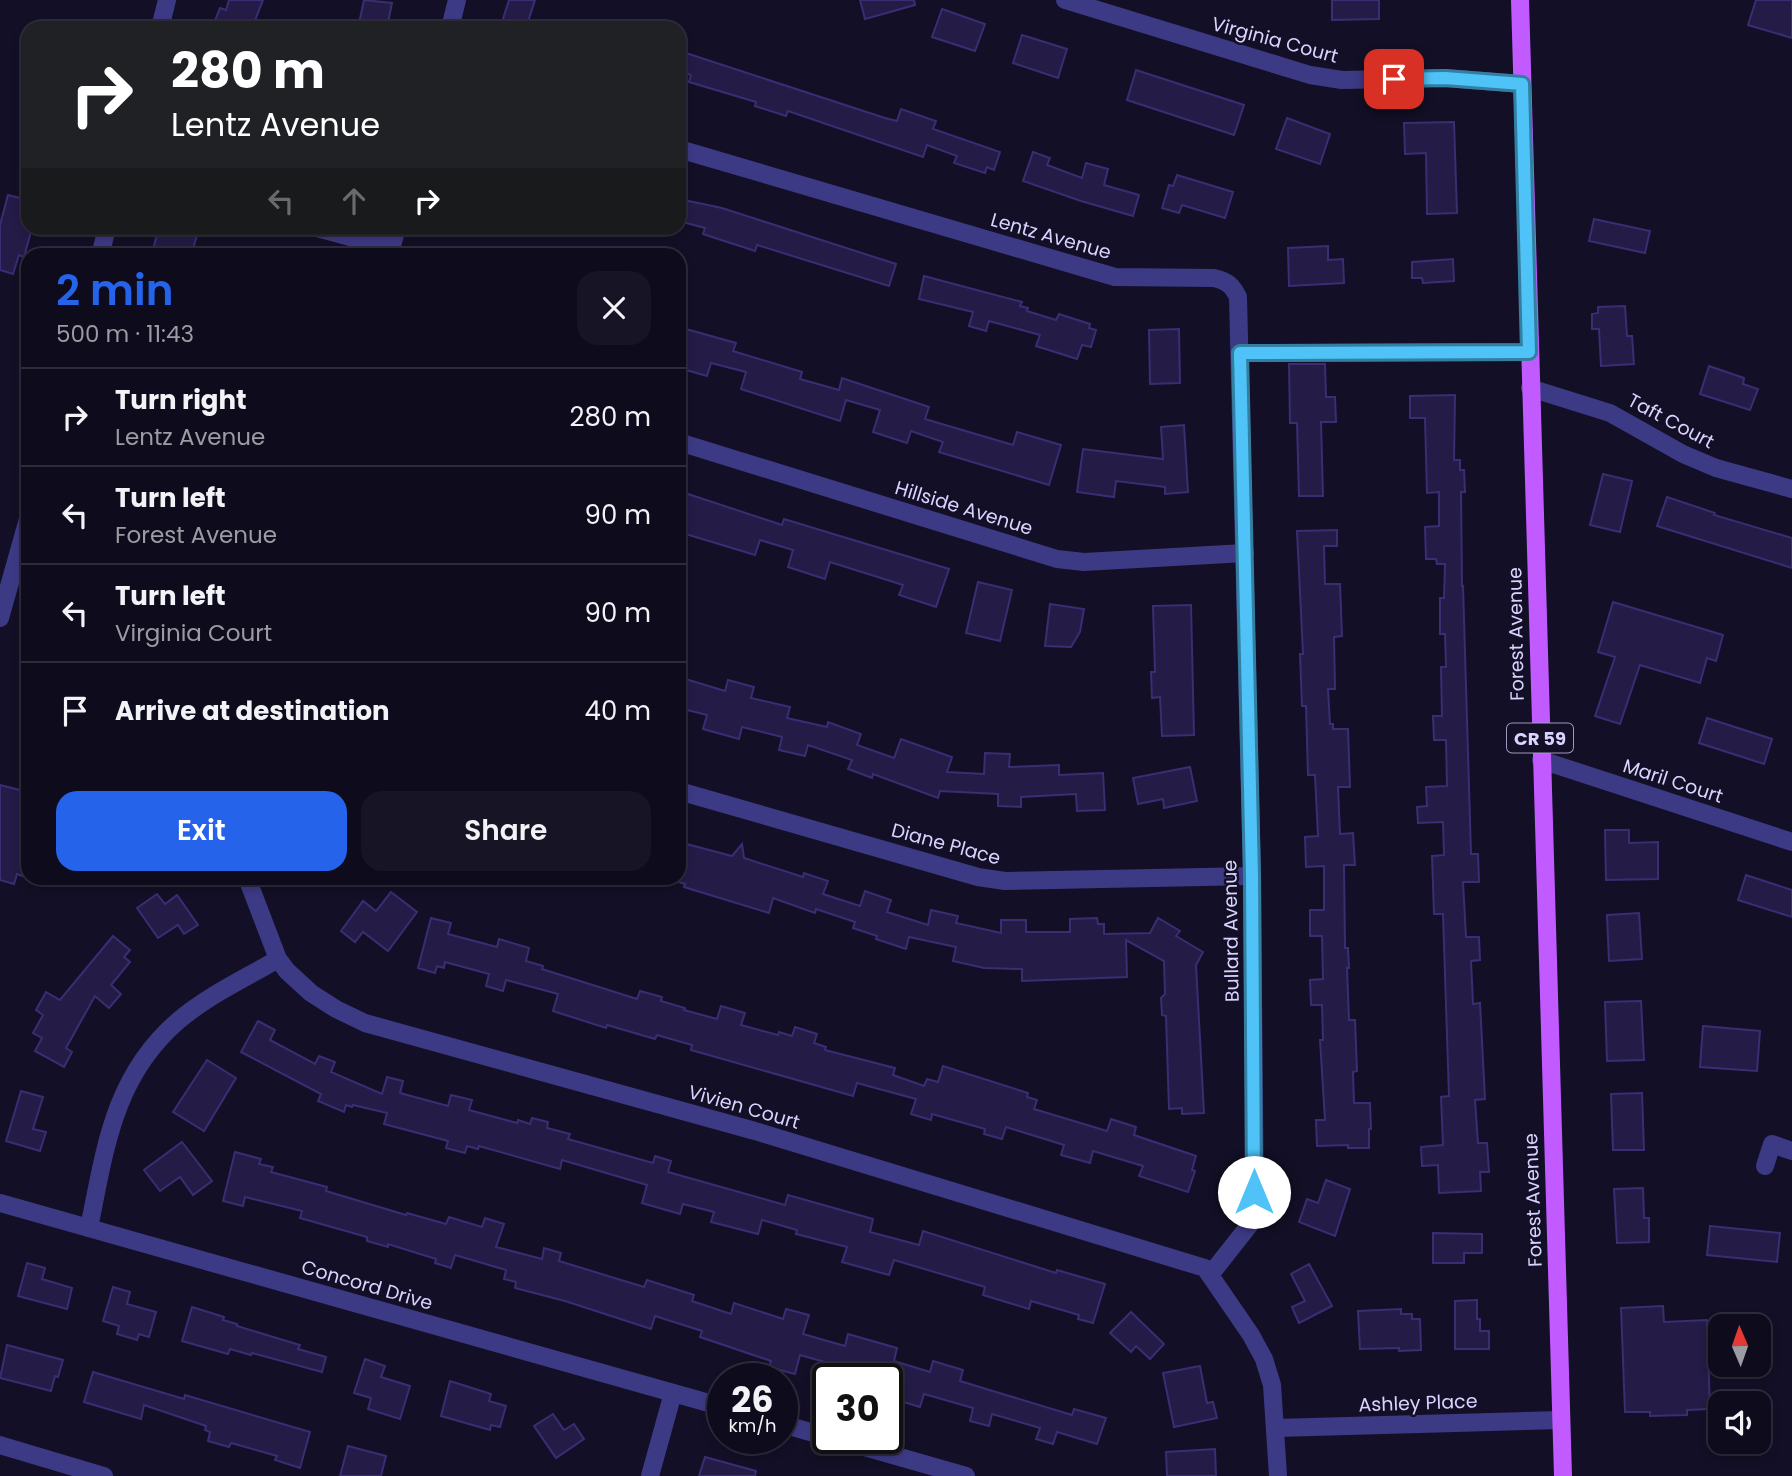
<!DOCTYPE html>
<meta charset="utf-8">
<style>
:root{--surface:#0e0b1c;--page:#171425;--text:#f1f3f6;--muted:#9b9ba3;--line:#2e2b3b;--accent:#2563eb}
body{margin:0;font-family:Poppins,sans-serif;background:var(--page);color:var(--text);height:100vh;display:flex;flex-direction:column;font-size:26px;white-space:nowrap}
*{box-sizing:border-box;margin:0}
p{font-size:23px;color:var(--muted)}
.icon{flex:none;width:38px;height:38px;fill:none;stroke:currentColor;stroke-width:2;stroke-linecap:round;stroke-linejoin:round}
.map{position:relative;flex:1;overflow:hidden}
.side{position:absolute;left:21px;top:248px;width:665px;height:637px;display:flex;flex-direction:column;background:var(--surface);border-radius:21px;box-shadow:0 4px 10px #0003,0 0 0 2px var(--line)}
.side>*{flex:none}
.hud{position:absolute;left:21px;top:21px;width:665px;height:214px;border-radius:21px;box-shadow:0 4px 10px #0003,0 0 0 2px var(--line);background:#202124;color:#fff;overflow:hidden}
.needle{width:46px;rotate:358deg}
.buttons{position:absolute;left:1708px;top:1314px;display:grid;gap:14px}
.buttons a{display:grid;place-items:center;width:63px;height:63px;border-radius:14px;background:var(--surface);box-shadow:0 4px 10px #0003,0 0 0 2px var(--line);font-size:35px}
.speed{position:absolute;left:707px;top:1363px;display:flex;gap:14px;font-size:35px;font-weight:700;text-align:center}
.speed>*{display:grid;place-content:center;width:91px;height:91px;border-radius:50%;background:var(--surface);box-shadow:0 4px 10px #0003,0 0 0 2px var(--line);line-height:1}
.speed small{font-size:18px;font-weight:400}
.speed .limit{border:4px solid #111;border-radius:10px;background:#fff;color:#111}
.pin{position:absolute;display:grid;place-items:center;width:60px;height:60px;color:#fff;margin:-30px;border-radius:14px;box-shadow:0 4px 10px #0006}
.me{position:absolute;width:77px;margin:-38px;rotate:0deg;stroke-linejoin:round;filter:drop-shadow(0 0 5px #0008)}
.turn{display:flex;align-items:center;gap:24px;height:147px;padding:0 35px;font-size:32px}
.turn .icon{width:91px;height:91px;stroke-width:2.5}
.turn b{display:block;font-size:49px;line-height:60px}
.lanes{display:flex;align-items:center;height:66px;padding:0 35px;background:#0003;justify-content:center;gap:35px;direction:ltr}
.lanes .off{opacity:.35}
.round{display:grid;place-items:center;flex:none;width:74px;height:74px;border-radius:21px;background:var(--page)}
.headline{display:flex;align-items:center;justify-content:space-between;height:119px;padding:0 35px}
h1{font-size:42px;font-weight:600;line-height:52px;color:var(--accent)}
.primary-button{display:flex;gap:14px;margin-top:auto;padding:14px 35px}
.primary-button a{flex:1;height:80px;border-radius:21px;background:var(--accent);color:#fff;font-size:28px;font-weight:600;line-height:80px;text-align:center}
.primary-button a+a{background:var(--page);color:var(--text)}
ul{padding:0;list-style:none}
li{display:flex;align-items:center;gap:21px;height:98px;padding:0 35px;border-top:2px solid var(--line)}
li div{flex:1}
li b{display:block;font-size:26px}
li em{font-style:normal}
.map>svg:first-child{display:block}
</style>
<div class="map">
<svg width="1792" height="1476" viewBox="0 0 1792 1476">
<rect width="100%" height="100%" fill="#130f26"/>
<g fill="#241b47" stroke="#3b2d73" stroke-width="2">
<polygon points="229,0 263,0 252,28 212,28 220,8 226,10"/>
<polygon points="364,0 392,3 387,28 358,28"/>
<polygon points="509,0 535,0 526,28 502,22"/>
<polygon points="860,0 914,0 915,5 865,19"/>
<polygon points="1332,0 1379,0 1379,19 1332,20"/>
<polygon points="1756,0 1792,0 1792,38 1748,25"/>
<polygon points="942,9 985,24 975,51 932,37"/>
<polygon points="1022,35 1067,49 1058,78 1013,63"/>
<polygon points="686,53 885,118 897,121 901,109 936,121 933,129 1000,152 994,170 987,167 985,173 954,163 957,156 927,145 923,157 788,111 786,116 755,106 756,102 689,82 691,75 680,71"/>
<polygon points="1136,70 1244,105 1234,135 1127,100"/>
<polygon points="1287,118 1330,134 1320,164 1276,149"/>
<polygon points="1454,122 1457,213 1427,214 1426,153 1405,154 1404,123"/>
<polygon points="1033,152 1050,158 1047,165 1082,178 1086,163 1108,169 1104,185 1139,195 1133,216 1081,201 1023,181"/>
<polygon points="1177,175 1233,192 1225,218 1182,205 1179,213 1162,208 1169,185 1173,186"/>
<polygon points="8,195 28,200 28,228 32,228 24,257 19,255 13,274 0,270 0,225"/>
<polygon points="679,199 722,208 896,264 889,286 757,245 755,251 703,234 705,228 679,221"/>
<polygon points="1594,219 1650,231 1645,253 1589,241"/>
<polygon points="159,228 199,228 191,256 151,256"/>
<polygon points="1328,246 1328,260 1343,259 1344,283 1289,286 1288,248"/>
<polygon points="1453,259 1454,281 1423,283 1422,278 1412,278 1412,262"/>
<polygon points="924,276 1022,302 1020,306 1028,308 1027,311 1056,320 1059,314 1090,324 1089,328 1096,330 1091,347 1082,345 1077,359 1036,346 1040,335 989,321 986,331 969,326 973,312 919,299"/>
<polygon points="1625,306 1627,336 1632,336 1634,364 1601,366 1599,329 1592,329 1592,314 1598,313 1598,307"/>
<polygon points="686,329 736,343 733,351 802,372 800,379 839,390 842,378 929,407 925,419 1013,445 1017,432 1061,445 1049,485 939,452 943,442 911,431 907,443 873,432 880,410 846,400 840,421 741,389 746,372 711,363 707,376 679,368 679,354"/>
<polygon points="1179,329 1180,383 1150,384 1149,330"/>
<polygon points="1289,364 1325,364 1326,397 1335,397 1336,422 1321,422 1323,496 1299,496 1297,423 1290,423"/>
<polygon points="1709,366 1744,378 1743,384 1758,389 1750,410 1700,394"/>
<polygon points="1455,395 1454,460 1460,460 1460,470 1464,470 1465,492 1461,492 1462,586 1463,586 1471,854 1478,854 1479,882 1463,882 1466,937 1479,937 1480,960 1471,961 1473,1004 1480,1003 1485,1099 1475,1100 1478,1143 1487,1143 1489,1172 1480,1172 1481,1191 1439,1193 1438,1165 1422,1166 1421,1147 1443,1145 1441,1097 1449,1096 1443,914 1434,914 1432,856 1444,855 1443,822 1418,823 1417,807 1427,806 1426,787 1447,786 1446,740 1434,740 1433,716 1442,716 1441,667 1446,667 1445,634 1440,634 1440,598 1444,598 1445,564 1437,564 1436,559 1426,559 1425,527 1439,526 1439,492 1427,493 1425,418 1410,418 1410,396"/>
<polygon points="1184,425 1188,492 1165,494 1165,487 1116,481 1114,497 1077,492 1083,449 1163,459 1161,427"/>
<polygon points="1603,474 1632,481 1620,532 1590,525"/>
<polygon points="679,491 782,525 784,519 949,569 936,607 899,595 903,585 830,562 825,579 788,567 793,550 760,540 755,555 679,532"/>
<polygon points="1667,497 1715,513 1714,515 1792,538 1792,568 1657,526"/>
<polygon points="1337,530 1337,546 1324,546 1325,584 1340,584 1342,636 1334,637 1335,689 1328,689 1330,724 1333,724 1333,729 1348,729 1350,787 1338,787 1340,834 1353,833 1355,865 1344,865 1345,948 1348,948 1349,968 1347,968 1349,1020 1355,1020 1357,1071 1353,1072 1354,1103 1370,1103 1371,1129 1369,1129 1369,1148 1348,1148 1348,1145 1317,1146 1316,1120 1325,1120 1320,1040 1323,1040 1322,1005 1311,1005 1310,980 1323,979 1322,936 1310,936 1310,910 1324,910 1324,866 1306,867 1305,837 1318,836 1315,775 1308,775 1306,706 1302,706 1300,654 1303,654 1297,531"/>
<polygon points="978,582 1012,590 1000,641 966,633"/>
<polygon points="1613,602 1723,635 1716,661 1707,658 1700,683 1640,665 1620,724 1595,716 1615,657 1598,652"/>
<polygon points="1050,604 1084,609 1080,632 1071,647 1045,646"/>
<polygon points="1191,605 1194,735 1162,736 1160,697 1152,698 1151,672 1155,672 1153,606"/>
<polygon points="679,677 725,691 728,680 754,687 751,698 790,707 787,718 827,727 828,722 861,734 857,745 894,758 901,739 952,757 947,772 984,774 985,753 1010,754 1009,767 1059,765 1059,775 1103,773 1105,810 1077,811 1076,794 1021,797 1021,807 998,806 998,794 940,791 938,798 873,774 872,778 848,769 852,760 808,745 805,756 779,750 782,737 742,727 739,739 703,729 707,715 679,708"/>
<polygon points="1707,718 1772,739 1764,764 1699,743"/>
<polygon points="1190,767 1197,801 1164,808 1163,799 1138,804 1133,778"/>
<polygon points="0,785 28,792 28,878 17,874 14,884 0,880"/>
<polygon points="1605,830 1629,830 1629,843 1658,842 1658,879 1606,880"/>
<polygon points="679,842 732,856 742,844 744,858 803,877 804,873 828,881 823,894 860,906 865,891 891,900 887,912 928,925 931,910 958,916 956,923 1001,933 1001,920 1026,920 1026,932 1070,932 1070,919 1097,918 1098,924 1104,924 1104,934 1150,933 1158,918 1180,931 1176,936 1203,952 1196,965 1204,1113 1182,1114 1182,1108 1169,1109 1166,1016 1162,1015 1161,998 1165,994 1164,961 1126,940 1127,977 1022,981 1022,969 984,968 953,961 956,947 909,937 906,949 876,939 877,936 853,928 855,922 816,909 815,913 773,898 769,913 684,887 685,884 679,882"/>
<polygon points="1746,875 1792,890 1792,917 1738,900"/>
<polygon points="391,892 417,912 388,951 363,932 355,942 341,931 363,901 376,911"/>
<polygon points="157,894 165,904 177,895 198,925 184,934 178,925 158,938 137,908"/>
<polygon points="1639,913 1642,959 1609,961 1607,915"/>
<polygon points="431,918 451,923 448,934 497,947 499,939 529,948 526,961 543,966 542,969 637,999 640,991 662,997 661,1001 685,1008 684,1010 717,1019 721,1006 745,1013 741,1025 778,1035 779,1032 792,1036 795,1027 817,1034 814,1043 826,1047 825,1050 895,1068 893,1075 924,1086 927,1079 938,1082 943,1066 1028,1093 1027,1097 1037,1100 1034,1109 1107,1131 1111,1119 1136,1127 1134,1135 1196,1156 1192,1170 1195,1171 1188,1192 1139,1176 1143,1166 1093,1151 1090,1163 1061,1155 1064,1145 1006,1127 1002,1139 984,1134 985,1129 932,1114 931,1120 911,1114 916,1099 857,1083 853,1096 691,1050 692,1045 657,1035 655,1039 607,1025 606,1028 553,1011 558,994 506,980 503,991 486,986 489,974 445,962 444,968 437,966 435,973 418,968"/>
<polygon points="113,936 130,950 124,957 130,962 111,985 121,994 109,1008 95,996 66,1048 72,1052 64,1067 35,1051 42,1038 33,1033 43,1015 36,1010 46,992 60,1000"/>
<polygon points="1641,1001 1644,1060 1607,1061 1605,1002"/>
<polygon points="258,1021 275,1030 270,1040 315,1064 319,1056 335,1062 331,1072 382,1094 387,1077 403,1081 400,1093 448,1106 451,1095 472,1100 469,1110 517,1123 518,1120 530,1124 532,1118 548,1122 547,1128 570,1134 568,1139 653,1163 655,1156 671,1161 668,1172 785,1205 788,1195 873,1219 870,1232 919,1245 923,1231 1056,1273 1057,1270 1105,1284 1093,1323 1078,1319 1079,1315 1031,1301 1029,1309 983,1295 985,1287 894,1260 889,1275 842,1262 847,1247 796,1234 797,1230 762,1220 758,1234 711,1222 714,1212 683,1204 680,1214 642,1203 647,1185 562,1160 560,1169 479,1146 478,1149 467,1146 465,1153 446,1148 448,1141 384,1124 387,1113 353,1105 352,1107 346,1105 344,1112 318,1101 321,1094 241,1052"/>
<polygon points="1703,1026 1760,1031 1757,1071 1700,1067"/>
<polygon points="207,1060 236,1078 204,1131 173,1112"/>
<polygon points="21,1091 43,1097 33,1129 46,1132 40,1151 6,1141"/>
<polygon points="1642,1093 1644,1150 1613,1150 1611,1094"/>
<polygon points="182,1142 212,1181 193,1195 180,1177 160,1191 144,1170"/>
<polygon points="235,1152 261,1159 259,1164 273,1167 271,1172 327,1187 326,1191 406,1215 407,1213 446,1224 449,1217 482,1227 485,1218 504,1224 496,1247 542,1259 544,1248 561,1253 559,1261 644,1287 647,1280 694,1295 692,1301 731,1314 734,1303 783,1319 786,1309 809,1315 803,1334 845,1346 848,1334 897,1348 894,1361 930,1372 933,1361 963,1370 960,1381 1072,1415 1074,1409 1106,1418 1097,1444 1057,1432 1053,1444 1036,1439 1040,1428 992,1414 989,1426 970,1421 973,1408 924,1394 920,1407 887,1397 887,1379 870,1379 856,1375 855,1379 835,1379 839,1366 800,1355 795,1374 769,1367 771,1361 700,1337 702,1331 655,1316 651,1329 565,1301 515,1288 516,1282 504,1279 506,1270 455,1255 451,1268 435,1263 436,1259 388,1244 388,1247 367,1241 367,1237 300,1218 302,1211 245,1197 243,1206 223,1201"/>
<polygon points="1326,1180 1350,1189 1335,1236 1299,1222 1307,1199 1318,1203"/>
<polygon points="1643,1188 1644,1218 1649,1218 1649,1242 1617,1243 1614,1189"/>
<polygon points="1710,1226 1780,1233 1777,1262 1707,1255"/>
<polygon points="1433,1233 1482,1234 1482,1253 1464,1253 1464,1263 1433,1263"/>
<polygon points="27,1263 45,1268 42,1279 72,1288 67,1309 18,1296"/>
<polygon points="1309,1264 1332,1306 1299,1323 1292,1307 1305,1301 1291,1274"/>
<polygon points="113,1287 130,1292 127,1304 156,1312 149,1337 139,1334 137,1340 117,1334 119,1326 103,1321"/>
<polygon points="1477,1300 1477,1319 1480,1319 1480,1331 1489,1331 1489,1349 1455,1349 1455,1301"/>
<polygon points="1663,1306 1664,1322 1707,1320 1710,1409 1687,1410 1687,1415 1650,1416 1650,1412 1625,1412 1621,1308"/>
<polygon points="192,1307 224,1317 223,1320 237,1324 237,1326 300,1345 298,1349 326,1357 322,1372 252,1353 251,1355 230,1349 228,1354 182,1341"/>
<polygon points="1401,1309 1401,1314 1412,1314 1412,1319 1420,1319 1421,1350 1399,1351 1399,1348 1360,1349 1358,1311"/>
<polygon points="1131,1312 1164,1344 1150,1359 1136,1346 1131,1352 1110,1333"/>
<polygon points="7,1345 63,1360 58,1377 55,1376 51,1391 0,1378"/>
<polygon points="365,1359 385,1366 381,1377 410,1386 400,1419 368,1409 371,1398 354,1393"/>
<polygon points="1200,1366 1207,1403 1213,1402 1217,1418 1174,1427 1163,1373"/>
<polygon points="93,1372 184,1399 185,1395 310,1432 300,1468 275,1460 277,1456 231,1443 229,1447 208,1441 210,1432 205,1430 206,1426 144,1405 141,1419 84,1402"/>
<polygon points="450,1381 491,1394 489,1401 506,1406 500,1427 491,1425 490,1430 441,1416"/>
<polygon points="553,1414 564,1430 574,1424 584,1439 556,1458 534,1426"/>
<polygon points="348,1446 386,1456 381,1476 340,1476"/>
<polygon points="1215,1449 1216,1476 1167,1476 1166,1452"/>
<polygon points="705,1457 756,1471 755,1476 699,1476"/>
</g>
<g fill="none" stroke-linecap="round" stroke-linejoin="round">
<g stroke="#3d3a85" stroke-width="18">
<polyline points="1065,0 1310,75 1342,80 1445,78 1522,84"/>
<polyline points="160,28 167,0"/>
<polyline points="450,28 457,0"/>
<path d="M 679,149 L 1115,277 L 1214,278 C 1227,281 1232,285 1238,297 L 1252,876 L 1255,1218 L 1210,1275"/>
<polyline points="317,228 391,248"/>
<polyline points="100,256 107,228"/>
<polyline points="389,256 397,228"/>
<polyline points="1240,353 1529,352"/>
<polyline points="1530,388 1610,413 1683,454 1716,468 1792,489"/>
<polyline points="679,442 1057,559 1084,562 1245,553"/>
<polyline points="0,618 28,519"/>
<polyline points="1541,760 1792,842"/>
<polyline points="679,791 978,877 1005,881 1252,876"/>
<polyline points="247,878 278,959 287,971 311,993 336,1009 365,1023 755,1131 1205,1268 1251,1335 1264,1359 1272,1385 1278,1476"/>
<polyline points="1765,1166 1772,1144 1792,1151"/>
<polyline points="0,1203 723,1407"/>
<path d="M 89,1228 C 105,1150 113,1077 178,1021 C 207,996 244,979 278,959"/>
<polyline points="782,1424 828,1437"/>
<polyline points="1276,1428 1561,1420"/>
<polyline points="833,1438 966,1476"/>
<polyline points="0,1445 104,1476"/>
<polyline points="650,1476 673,1393"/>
</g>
<polyline stroke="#c25bff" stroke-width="18" points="1520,0 1563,1476"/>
</g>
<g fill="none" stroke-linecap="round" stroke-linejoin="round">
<g stroke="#337fa1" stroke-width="18">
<polyline id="route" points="1254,1192 1252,876 1240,353 1529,352 1522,84 1445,78 1394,79"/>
</g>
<use href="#route" stroke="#4fc3f7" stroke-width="12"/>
</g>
<g text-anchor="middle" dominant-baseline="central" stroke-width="5" stroke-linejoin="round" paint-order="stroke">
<rect fill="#130f26" stroke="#9e99be" stroke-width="2" x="1507" y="723.5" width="66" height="29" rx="5"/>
<g font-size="18" font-weight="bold" fill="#d9d4ff">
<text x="1540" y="738">CR 59</text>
</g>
<g font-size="19" fill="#d9d4ff" stroke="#130f26">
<text transform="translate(1275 40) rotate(15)">Virginia Court</text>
<text transform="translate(1051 236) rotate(16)">Lentz Avenue</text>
<text transform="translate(1671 421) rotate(28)">Taft Court</text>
<text transform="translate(964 508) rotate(17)">Hillside Avenue</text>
<text transform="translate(1516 634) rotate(-91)">Forest Avenue</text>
<text transform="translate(1673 781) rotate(18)">Maril Court</text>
<text transform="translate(946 844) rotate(15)">Diane Place</text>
<text transform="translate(1231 931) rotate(-91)">Bullard Avenue</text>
<text transform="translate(744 1107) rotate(16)">Vivien Court</text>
<text transform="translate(1533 1200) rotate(-92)">Forest Avenue</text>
<text transform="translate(367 1285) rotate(16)">Concord Drive</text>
<text transform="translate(1418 1403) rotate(-2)">Ashley Place</text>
</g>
</g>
</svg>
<div class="buttons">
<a><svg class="needle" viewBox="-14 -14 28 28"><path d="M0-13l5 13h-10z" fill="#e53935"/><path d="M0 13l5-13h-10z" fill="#9b9ba3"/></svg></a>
<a><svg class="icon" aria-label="sound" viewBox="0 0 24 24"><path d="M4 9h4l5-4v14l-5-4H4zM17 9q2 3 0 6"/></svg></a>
</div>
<div class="speed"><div>26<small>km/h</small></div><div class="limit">30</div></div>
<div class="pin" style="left:1394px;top:79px;background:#d93025"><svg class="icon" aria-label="arrive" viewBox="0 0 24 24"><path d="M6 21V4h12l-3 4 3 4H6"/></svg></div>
<svg class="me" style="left:1254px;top:1192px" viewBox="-20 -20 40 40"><circle r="19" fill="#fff"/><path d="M0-13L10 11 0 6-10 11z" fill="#4fc3f7"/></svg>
<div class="hud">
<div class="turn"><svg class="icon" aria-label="right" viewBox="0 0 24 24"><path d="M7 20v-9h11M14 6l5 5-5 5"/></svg><div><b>280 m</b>Lentz Avenue</div></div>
<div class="lanes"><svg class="icon off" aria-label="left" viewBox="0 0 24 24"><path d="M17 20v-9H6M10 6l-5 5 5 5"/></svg><svg class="icon off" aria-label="ahead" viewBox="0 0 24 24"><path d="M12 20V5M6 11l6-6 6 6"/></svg><svg class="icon" aria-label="right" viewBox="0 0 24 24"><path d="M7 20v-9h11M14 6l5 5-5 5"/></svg></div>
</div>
<section class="side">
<div class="headline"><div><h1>2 min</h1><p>500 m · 11:43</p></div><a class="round"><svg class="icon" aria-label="close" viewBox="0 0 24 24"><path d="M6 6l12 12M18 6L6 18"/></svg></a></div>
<ul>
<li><svg class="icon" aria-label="right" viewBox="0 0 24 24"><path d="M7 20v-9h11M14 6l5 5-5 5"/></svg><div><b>Turn right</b><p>Lentz Avenue</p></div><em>280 m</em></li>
<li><svg class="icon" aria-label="left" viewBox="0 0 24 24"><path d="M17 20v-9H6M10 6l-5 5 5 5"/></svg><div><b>Turn left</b><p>Forest Avenue</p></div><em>90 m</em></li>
<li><svg class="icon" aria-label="left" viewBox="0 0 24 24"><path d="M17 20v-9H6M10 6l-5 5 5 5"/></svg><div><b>Turn left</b><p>Virginia Court</p></div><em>90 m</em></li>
<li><svg class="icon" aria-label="arrive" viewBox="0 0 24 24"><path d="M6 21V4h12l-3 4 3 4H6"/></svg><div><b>Arrive at destination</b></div><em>40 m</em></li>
</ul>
<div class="primary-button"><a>Exit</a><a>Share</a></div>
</section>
</div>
